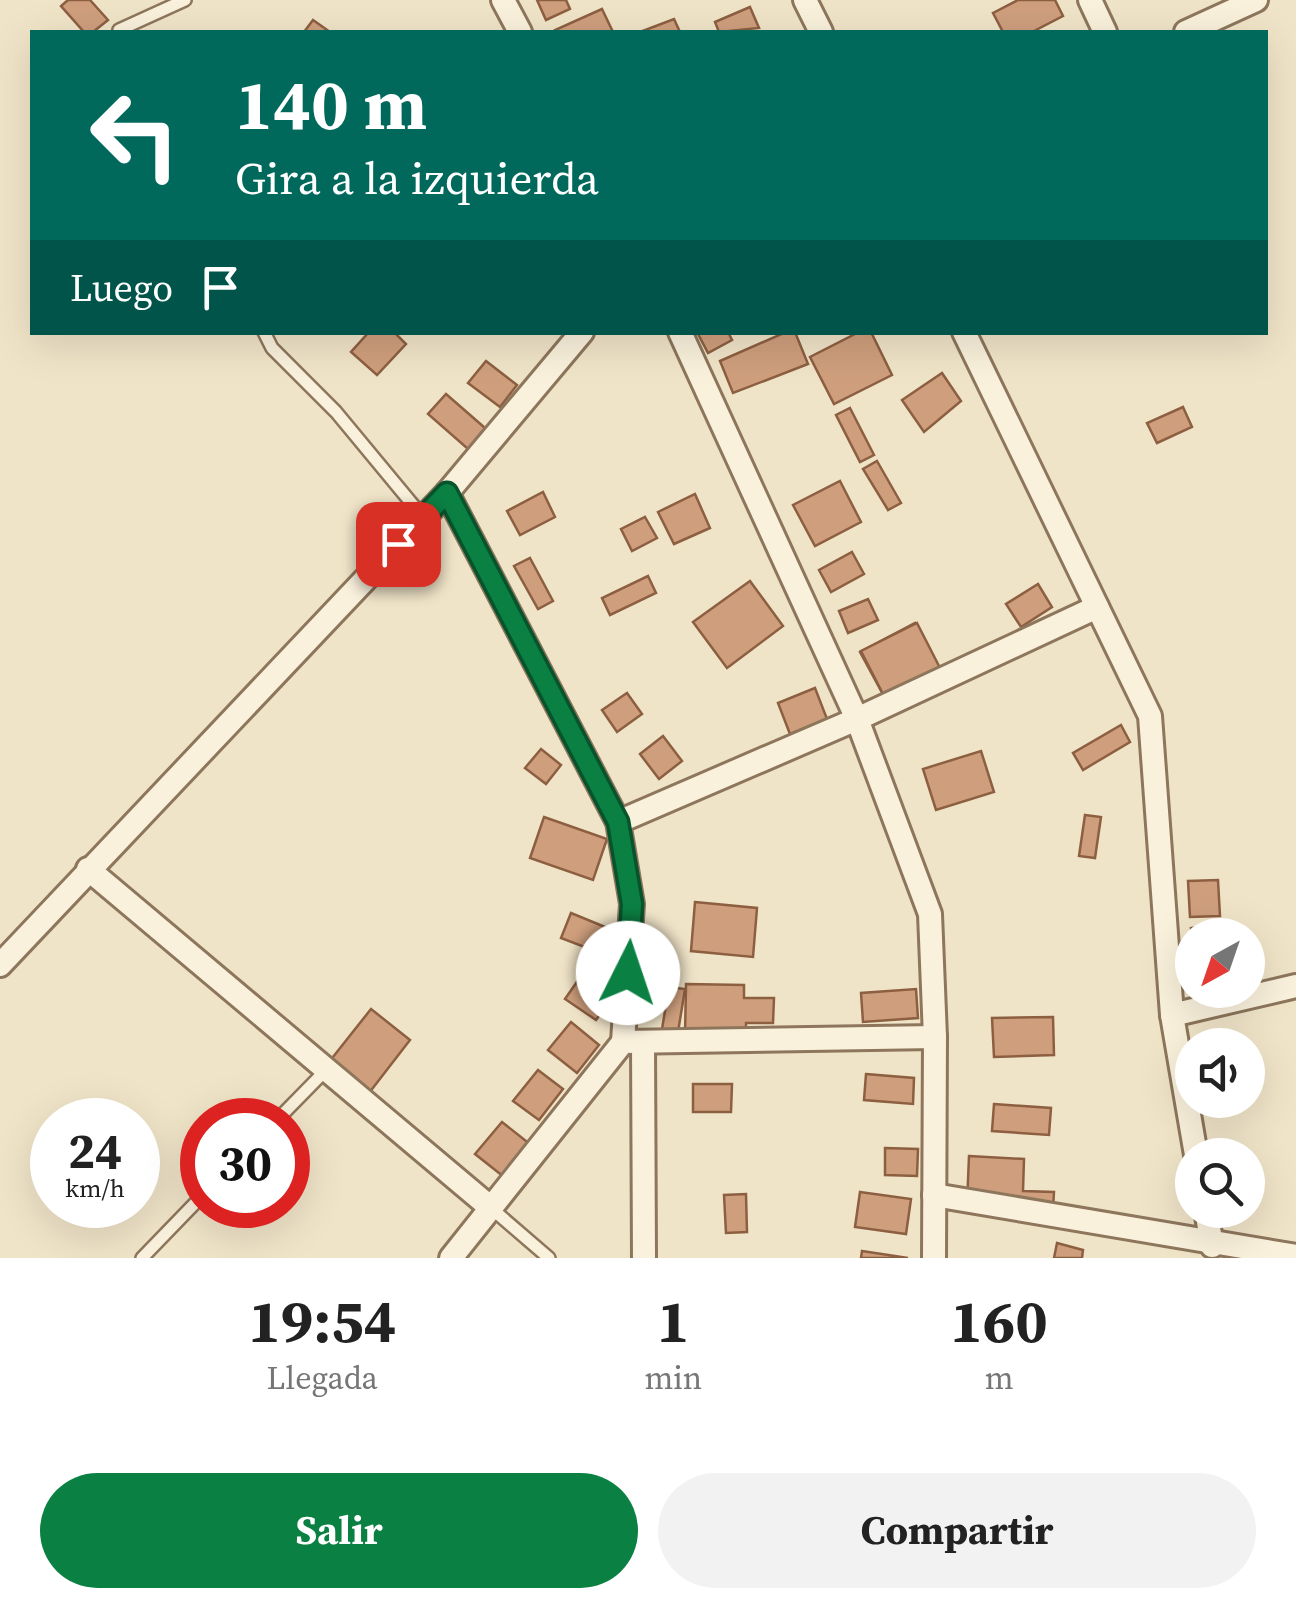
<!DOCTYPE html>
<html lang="es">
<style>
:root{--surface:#fff;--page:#f2f2f2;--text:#222;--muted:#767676;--accent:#0b8043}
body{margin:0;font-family:"Source Serif 4",serif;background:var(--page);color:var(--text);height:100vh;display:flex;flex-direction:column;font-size:38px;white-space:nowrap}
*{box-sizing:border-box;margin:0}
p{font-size:32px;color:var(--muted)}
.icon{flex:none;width:55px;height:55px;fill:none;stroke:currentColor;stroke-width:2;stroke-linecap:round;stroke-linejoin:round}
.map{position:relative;height:1258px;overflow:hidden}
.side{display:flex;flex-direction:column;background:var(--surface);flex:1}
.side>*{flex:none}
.hud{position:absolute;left:30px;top:30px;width:1238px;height:305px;border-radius:0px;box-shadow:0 10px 40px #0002;background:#00695c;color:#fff;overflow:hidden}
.needle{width:65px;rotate:220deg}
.buttons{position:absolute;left:1175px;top:918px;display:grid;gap:20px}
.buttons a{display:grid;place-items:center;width:90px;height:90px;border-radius:50%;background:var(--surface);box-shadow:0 10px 40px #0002;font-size:50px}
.speed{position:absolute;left:30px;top:1098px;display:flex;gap:20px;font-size:50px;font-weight:700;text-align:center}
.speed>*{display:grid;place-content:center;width:130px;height:130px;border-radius:50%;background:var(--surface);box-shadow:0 10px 40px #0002;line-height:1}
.speed small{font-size:25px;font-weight:400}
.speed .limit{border:15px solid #d22;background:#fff;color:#111}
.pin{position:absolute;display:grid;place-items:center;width:85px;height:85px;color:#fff;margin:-42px;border-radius:20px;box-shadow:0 5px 15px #0006}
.me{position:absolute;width:110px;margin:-55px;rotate:4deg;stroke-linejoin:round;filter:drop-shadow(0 0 8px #0008)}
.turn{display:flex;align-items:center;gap:35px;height:210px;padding:0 40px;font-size:45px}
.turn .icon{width:130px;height:130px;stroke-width:2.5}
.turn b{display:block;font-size:70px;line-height:85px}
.then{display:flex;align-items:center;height:95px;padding:0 40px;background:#0003;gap:20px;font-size:38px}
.eta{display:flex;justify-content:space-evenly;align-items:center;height:170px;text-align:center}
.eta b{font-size:60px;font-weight:700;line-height:70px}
.button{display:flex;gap:20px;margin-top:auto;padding:20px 40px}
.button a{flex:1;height:115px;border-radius:60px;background:var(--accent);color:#fff;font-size:40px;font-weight:700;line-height:115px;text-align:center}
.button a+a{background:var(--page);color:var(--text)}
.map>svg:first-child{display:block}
</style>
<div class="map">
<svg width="1296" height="1258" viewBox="0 0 1296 1258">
<rect width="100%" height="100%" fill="#f0e4c8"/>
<g fill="#cf9f7d" stroke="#8d5f41" stroke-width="2.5">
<polygon points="68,0 90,0 108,20 93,32 84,32 61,6"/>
<polygon points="537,0 566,0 570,9 546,20"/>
<polygon points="1018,0 1055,0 1063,16 1032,32 1003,32 993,13"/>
<polygon points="750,7 759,28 719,32 715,22"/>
<polygon points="602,9 613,32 556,32 555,30"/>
<polygon points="674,19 680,32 640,32"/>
<polygon points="313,20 330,32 304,32"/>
<polygon points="369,332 394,332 406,344 377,375 351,352"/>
<polygon points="697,332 728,332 732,340 708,353"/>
<polygon points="786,332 795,332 808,364 733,393 720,361"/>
<polygon points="859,332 871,332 892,375 834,404 810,357"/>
<polygon points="486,361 517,385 500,407 468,383"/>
<polygon points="942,373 961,401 924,432 902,400"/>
<polygon points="446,394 485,428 468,449 428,414"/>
<polygon points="1183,407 1192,427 1157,443 1147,423"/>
<polygon points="850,408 874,455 860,462 836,415"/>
<polygon points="877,461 901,503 888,510 863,469"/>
<polygon points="840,481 861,522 815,546 793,505"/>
<polygon points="543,492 555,517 520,535 507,511"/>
<polygon points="695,494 710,528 674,544 658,512"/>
<polygon points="645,517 657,538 632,551 621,529"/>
<polygon points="852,552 864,574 831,592 819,570"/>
<polygon points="530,558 553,601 538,609 514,566"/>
<polygon points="648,576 656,593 610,615 602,598"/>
<polygon points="750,581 783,626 727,668 693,622"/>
<polygon points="1038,584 1052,607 1021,627 1006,604"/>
<polygon points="868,599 878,620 848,633 839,611"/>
<polygon points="915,623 939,670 885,698 860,652"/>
<polygon points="917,623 941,670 885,698 861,651"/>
<polygon points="815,688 827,719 790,734 778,703"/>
<polygon points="627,693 642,714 617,732 602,710"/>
<polygon points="1121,725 1130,742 1083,770 1073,753"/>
<polygon points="663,736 682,761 659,779 640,754"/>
<polygon points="541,749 561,765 546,784 525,768"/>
<polygon points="981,751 994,792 936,810 923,769"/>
<polygon points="1085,815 1101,817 1095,858 1079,856"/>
<polygon points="544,817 607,839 593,880 530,858"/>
<polygon points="1218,880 1220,916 1190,917 1188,881"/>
<polygon points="695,902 757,908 753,957 691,951"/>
<polygon points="571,913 610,929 600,953 561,938"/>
<polygon points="1221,924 1223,935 1192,937 1191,928"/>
<polygon points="581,976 612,997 596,1020 565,999"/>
<polygon points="686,984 744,985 744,998 774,998 773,1023 746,1023 746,1036 685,1035"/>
<polygon points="669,987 685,989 678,1032 662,1029"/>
<polygon points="916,989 918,1018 863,1022 861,993"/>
<polygon points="371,1009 410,1040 369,1093 329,1062"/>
<polygon points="1053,1017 1054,1055 994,1057 992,1018"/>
<polygon points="571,1022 599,1045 577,1073 548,1050"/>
<polygon points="538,1070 563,1089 539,1120 513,1101"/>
<polygon points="866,1074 914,1078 913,1104 864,1100"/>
<polygon points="693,1084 732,1084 731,1112 693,1112"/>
<polygon points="994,1104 1051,1108 1049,1135 992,1131"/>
<polygon points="502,1122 531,1145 504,1177 475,1154"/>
<polygon points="885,1148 918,1149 917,1176 885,1175"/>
<polygon points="969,1156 1024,1159 1023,1191 1054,1192 1053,1209 967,1205"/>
<polygon points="860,1192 911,1199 906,1234 855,1227"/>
<polygon points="746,1194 747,1232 726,1233 724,1195"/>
<polygon points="1057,1243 1083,1250 1082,1258 1054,1258"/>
<polygon points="862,1251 908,1258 861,1258"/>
</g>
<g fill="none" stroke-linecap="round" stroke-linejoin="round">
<g stroke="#8d765c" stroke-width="16">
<g id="service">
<polyline points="119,30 185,0"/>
<polyline points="264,332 272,348 336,412 423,517"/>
<polyline points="277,1120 326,1070"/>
<polyline points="491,1208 549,1258"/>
<polyline points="142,1258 202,1196"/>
</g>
</g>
<g stroke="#8d765c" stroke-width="28">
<g id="minor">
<polyline points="503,0 520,32"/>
<polyline points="805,0 821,32"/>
<polyline points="1090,0 1105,32"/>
<polyline points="1186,32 1256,0"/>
<polyline points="680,332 857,719 930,914 935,1037 934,1258"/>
<polyline points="964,332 1150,716 1172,1015 1196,1155"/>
<polyline points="447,493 618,822 632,904 623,1042"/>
<polyline points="618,822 857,719 1097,607"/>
<polyline points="88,869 491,1208"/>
<polyline points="0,965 447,493 582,332"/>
<polyline points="1172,1015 1296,986"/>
<polyline points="643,1042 644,1258"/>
<polyline points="934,1195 1296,1256"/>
<polyline points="1206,1210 1212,1246"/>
<polyline points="451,1258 623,1042 935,1037"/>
</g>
</g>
<use href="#service" stroke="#faf1dc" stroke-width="11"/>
<use href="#minor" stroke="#faf1dc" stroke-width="22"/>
</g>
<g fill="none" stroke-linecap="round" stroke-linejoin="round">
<g stroke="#07532c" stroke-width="25">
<polyline id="route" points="398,544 447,493 618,822 632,904 628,973"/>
</g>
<use href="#route" stroke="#0b8043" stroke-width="18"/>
</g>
</svg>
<div class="buttons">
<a><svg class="needle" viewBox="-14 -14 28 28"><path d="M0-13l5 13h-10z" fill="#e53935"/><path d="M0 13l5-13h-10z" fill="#767676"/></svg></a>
<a><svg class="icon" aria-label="sound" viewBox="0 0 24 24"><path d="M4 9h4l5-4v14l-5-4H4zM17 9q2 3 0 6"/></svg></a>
<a><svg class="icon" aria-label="search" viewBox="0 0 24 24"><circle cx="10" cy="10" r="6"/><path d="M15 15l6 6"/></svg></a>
</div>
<div class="speed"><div>24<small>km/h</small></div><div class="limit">30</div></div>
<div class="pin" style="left:398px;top:544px;background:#d93025"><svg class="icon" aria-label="arrive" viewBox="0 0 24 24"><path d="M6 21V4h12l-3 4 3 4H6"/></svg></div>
<svg class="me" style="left:628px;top:973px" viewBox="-20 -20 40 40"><circle r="19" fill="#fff"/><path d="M0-13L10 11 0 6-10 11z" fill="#0b8043"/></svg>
<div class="hud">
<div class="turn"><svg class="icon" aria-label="left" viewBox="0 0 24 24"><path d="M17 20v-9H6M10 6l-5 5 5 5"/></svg><div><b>140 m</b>Gira a la izquierda</div></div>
<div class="then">Luego<svg class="icon" aria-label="arrive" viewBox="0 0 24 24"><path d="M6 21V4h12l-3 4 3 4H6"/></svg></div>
</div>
</div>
<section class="side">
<div class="eta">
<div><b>19:54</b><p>Llegada</p></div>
<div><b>1</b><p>min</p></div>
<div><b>160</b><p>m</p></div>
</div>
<div class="button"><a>Salir</a><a>Compartir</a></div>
</section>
